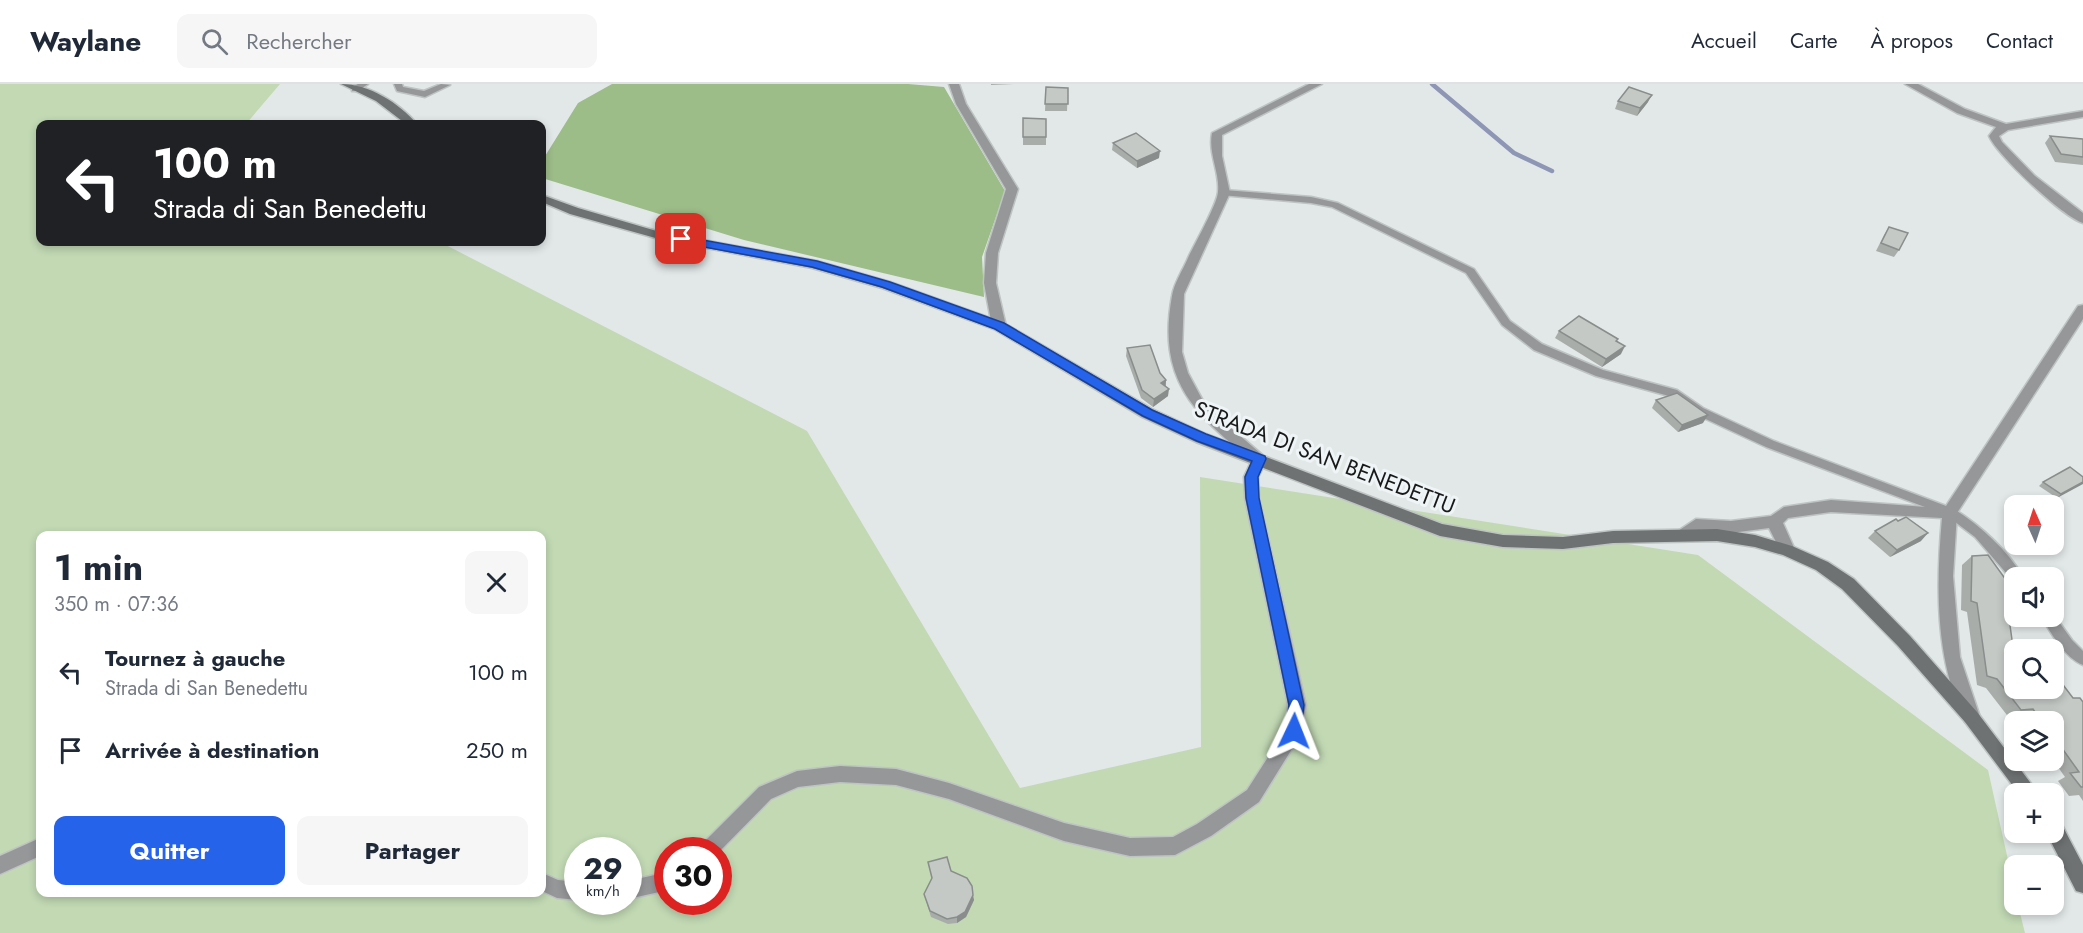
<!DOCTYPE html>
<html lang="fr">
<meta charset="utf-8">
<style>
:root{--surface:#fff;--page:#f6f6f7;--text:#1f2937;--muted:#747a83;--line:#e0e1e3;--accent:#2563eb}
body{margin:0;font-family:Jost,sans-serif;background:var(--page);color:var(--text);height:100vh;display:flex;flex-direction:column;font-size:22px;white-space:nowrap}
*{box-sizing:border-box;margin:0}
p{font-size:20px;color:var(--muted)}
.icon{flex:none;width:33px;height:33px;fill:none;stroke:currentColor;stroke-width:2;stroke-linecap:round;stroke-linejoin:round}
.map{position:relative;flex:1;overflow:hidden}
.details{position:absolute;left:36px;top:447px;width:510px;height:366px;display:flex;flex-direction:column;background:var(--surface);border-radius:12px;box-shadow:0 3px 9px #0003}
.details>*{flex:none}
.guide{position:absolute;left:36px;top:36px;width:510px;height:126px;border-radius:12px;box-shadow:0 3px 9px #0003;background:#202124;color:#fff;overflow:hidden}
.needle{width:39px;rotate:357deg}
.controls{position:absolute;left:2004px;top:411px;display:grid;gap:12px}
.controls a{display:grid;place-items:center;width:60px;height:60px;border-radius:12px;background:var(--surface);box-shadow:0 3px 9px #0003;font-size:30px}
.speed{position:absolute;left:564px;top:753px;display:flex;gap:12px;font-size:30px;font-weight:700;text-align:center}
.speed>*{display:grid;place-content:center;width:78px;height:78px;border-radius:50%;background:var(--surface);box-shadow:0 3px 9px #0003;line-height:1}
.speed small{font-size:15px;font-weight:400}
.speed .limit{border:9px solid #d22;background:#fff;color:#111}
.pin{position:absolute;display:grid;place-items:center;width:51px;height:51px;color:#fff;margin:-26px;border-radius:12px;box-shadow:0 3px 9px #0006}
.me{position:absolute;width:66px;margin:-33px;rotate:2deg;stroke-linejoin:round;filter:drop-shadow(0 0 4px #0008)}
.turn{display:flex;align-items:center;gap:21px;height:126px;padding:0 18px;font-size:27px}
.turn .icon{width:78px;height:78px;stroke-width:2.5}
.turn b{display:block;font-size:42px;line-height:51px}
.round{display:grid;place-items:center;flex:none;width:63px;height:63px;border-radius:12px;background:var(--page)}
.summary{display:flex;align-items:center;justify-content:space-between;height:102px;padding:0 18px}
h1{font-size:36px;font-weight:700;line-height:45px}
.button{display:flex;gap:12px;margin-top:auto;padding:12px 18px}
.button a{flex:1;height:69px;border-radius:12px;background:var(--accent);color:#fff;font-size:24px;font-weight:700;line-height:69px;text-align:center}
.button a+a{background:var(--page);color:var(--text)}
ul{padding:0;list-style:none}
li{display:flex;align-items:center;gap:18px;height:78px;padding:0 18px}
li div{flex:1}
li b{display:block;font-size:22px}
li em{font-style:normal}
header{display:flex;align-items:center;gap:36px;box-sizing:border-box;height:84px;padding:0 30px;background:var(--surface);border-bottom:2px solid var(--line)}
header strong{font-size:28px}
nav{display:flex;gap:33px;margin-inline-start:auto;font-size:21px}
.search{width:420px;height:54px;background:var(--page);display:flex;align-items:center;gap:15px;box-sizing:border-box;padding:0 21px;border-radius:12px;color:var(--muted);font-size:22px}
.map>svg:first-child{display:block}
</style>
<header>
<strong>Waylane</strong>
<div class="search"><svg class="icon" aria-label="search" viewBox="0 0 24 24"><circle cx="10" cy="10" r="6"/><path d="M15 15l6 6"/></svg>Rechercher</div>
<nav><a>Accueil</a><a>Carte</a><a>À propos</a><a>Contact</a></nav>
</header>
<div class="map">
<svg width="2083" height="849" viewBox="0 0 2083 849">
<rect width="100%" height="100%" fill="#e2e8e8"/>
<path fill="#c2d9b4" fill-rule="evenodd" d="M 0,0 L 280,0 L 246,40 L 40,40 L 40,158 L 440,158 L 807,347 L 1020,704 L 1201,663 L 1200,393 L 1698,471 L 1988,686 L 2014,803 L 2014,820 L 2018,821 L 2025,849 L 0,849 ZM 40,452 L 542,452 L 542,808 L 40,808 ZM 578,766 L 628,766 L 628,818 L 578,818 ZM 668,766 L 718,766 L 718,818 L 668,818 Z"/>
<polygon fill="#9cbc88" points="612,0 908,0 944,3 1005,107 982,173 984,213 744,156 542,94 542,77 578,19"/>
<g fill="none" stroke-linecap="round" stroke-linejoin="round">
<polyline stroke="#8d96b5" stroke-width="4.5" points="1432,0 1514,69 1552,87"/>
<g stroke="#bec3c3" stroke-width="3">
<g id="lane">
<polygon points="358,0 368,0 358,7 352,7 352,3"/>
<polygon points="394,0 402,0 403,3 424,7 441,0 450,1 425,13 397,7"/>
<path d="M 1224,106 L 1311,113 L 1338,119 L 1474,185 L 1510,237 L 1542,260 L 1603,286 L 1677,306 L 1703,324 L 1774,357 L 1954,425 C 1981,442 2007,466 2024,494 L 2014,494 L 2014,498 L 1975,453 L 1946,431 L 1766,363 L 1695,330 L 1669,312 L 1596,292 L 1534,266 L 1502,241 L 1466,189 L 1332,123 L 1311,119 L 1221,111 L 1219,109 Z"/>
<path d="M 2054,531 L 2072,556 L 2083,567 L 2083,581 C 2065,574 2050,548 2041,532 L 2054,532 Z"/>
</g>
</g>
<g stroke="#bec3c3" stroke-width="3">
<g id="street">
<polygon points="949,0 959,0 966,20 1018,105 998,169 996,199 1006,242 999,246 992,242 984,199 986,169 1006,105 956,20"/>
<path d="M 1309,0 L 1322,0 L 1222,51 L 1222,72 L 1230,109 L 1184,210 L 1182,268 L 1188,289 L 1202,315 L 1231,344 L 1267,375 L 1258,393 L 1259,414 L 1306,621 L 1300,652 L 1259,718 L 1211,752 L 1175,771 L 1130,772 L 1064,757 L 949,715 L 896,701 L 840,698 L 798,703 L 771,715 L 718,769 L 718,766 L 700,766 L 702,760 L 759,703 L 797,687 L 840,682 L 896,685 L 949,699 L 1064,739 L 1130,754 L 1173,753 L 1197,740 L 1247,706 L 1286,645 L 1288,621 L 1245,414 L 1244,393 L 1252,376 C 1192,329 1157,294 1172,212 C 1174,199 1183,186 1188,174 C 1195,159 1217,121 1218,108 C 1220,88 1208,70 1212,49 Z"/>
<path d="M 1905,0 L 1918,0 L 1965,25 L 2006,40 L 2083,27 L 2083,33 L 2008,46 L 1999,52 L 2002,58 L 2035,92 L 2083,129 L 2083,139 C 2063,133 1997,71 1989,52 L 1996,43 L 1957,29 Z"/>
<path d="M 2083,221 L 2083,235 L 1957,429 L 1953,492 L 1960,573 L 1980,633 L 1977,638 L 1971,641 L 1965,638 C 1935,575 1936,502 1942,434 L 1831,428 L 1788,434 L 1783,439 L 1795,466 L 1792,470 L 1782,470 L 1769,444 L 1731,449 L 1699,447 L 1688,455 L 1678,455 L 1675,451 L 1678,447 L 1696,435 L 1731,437 L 1771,432 L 1784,423 L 1831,416 L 1926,423 L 1946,422 L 2078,222 Z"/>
<polygon points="40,754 40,772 0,790 0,772"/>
<polygon points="668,788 668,806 628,815 628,797"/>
<polygon points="542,789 558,796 578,798 578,816 557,814 542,807"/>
</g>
</g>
<g stroke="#bec3c3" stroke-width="3">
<g id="secondary">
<path d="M 341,0 C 369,0 399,19 417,40 L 406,40 L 376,17 Z"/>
<polygon points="542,111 578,124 660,148 817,177 890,198 1004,239 1152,325 1206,350 1442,440 1503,451 1563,453 1613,447 1717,445 1755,451 1792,462 1828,478 1854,495 1910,552 1977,628 2039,710 2019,710 1965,638 1898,562 1842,505 1816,486 1783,471 1755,463 1717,457 1613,459 1563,465 1503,463 1440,452 1196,358 1142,333 994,245 882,204 812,184 659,155 570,130 542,118"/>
<polygon points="2054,736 2061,739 2083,781 2083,809 2076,807 2046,748 2054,748"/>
</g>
</g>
<use href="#lane" fill="#969799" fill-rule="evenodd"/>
<use href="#street" fill="#969799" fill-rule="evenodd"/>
<use href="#secondary" fill="#6f7273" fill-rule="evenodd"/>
</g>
<g fill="#a9adaa">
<polygon points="991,0 1014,0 991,1"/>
<polygon points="1046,3 1068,4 1067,27 1045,27"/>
<polygon points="1618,17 1648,18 1637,32 1615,25"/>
<polygon points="1023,34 1046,35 1046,61 1023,61"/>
<polygon points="2050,52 2083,55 2083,81 2055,78 2045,59"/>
<polygon points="1113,59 1159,74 1137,84 1112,66"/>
<polygon points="1889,143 1899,166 1894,173 1876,167 1884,151"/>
<polygon points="1559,247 1618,255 1617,257 1621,270 1602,283 1555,254"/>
<polygon points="1127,264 1160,289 1166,296 1166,302 1168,312 1153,323 1141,314 1126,272"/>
<polygon points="1656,316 1703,339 1678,348 1652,324"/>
<polygon points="2083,393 2057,414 2039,402 2043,398"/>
<polygon points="1898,437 1921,457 1890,473 1868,454 1875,447"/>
<polygon points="1972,472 2014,507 2014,511 2011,514 2014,518 2014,521 2008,526 2014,604 2073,614 2083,618 2083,717 2079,711 2069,712 2058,697 2065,693 2053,676 2054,638 2025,638 2022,634 2010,635 1986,604 1977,601 1967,528 1961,526 1962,481"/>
<polygon points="951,787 974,816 966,833 957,839 948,840 931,833 924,810"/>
</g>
<g fill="#898d8b">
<polygon points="1652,11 1648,18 1637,32 1640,24"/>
<polygon points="1160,67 1159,74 1137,84 1137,77"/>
<polygon points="1625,262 1621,270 1602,283 1606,275"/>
<polygon points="1166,296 1165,304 1161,299"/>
<polygon points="1169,305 1168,312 1153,323 1154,315"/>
<polygon points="1708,331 1703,339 1678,348 1682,341"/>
<polygon points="2083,398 2083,400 2057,414 2061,410"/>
<polygon points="1928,449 1921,457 1890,473 1897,466"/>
<polygon points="973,811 974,816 966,833 957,839 957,833"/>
</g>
<g fill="#c4c9c6" stroke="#898d8b" stroke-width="1.5">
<polygon points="1046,3 1068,4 1068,20 1045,20"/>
<polygon points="1629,3 1652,11 1640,24 1618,17"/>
<polygon points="1023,34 1046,35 1046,53 1023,53"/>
<polygon points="1136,49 1160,67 1137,77 1113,59"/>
<polygon points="2050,52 2083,55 2083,73 2061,70"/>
<polygon points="1889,143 1908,149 1899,166 1881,159"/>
<polygon points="1579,232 1618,255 1616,257 1625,262 1606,275 1559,247"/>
<polygon points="1150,261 1160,289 1166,296 1161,299 1169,305 1154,315 1142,306 1127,264"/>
<polygon points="1677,309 1708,331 1682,341 1656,316"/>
<polygon points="2070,383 2083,393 2083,398 2061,410 2043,398"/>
<polygon points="1906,433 1928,449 1897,466 1875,447 1896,435 1898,437"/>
<polygon points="1988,471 2014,507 2014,510 2009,510 2014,518 2014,520 2007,520 2014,570 2014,604 2054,604 2054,594 2057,593 2073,614 2080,614 2083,618 2083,703 2081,703 2070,689 2079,688 2054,653 2054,638 2042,638 2033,625 2021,626 1997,595 1987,592 1977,519 1971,517 1972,472"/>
<polygon points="947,773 951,787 967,794 972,802 973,811 965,828 957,833 947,835 930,827 924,810 932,794 928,778"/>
</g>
<polygon fill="#2563eb" stroke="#184099" stroke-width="1.5" points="681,152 817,177 890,198 1004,239 1152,326 1206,350 1265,372 1266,375 1258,393 1259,414 1304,621 1300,652 1294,654 1289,652 1286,647 1289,621 1246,414 1245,393 1252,377 1197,357 1143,332 995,245 882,203 812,183 677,158 677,153"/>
<g text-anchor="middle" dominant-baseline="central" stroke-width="6" stroke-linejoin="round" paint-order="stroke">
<g font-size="22" fill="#181a1a" stroke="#eff5f6">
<text transform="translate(1325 373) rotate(21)">STRADA DI SAN BENEDETTU</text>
</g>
</g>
</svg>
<div class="controls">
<a><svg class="needle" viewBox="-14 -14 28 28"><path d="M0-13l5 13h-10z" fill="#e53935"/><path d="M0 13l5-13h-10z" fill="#747a83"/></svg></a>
<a><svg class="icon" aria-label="sound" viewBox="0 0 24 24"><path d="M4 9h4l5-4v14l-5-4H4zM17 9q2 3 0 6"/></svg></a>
<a><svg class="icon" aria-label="search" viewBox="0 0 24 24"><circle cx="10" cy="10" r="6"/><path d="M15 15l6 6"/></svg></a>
<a><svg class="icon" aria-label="layers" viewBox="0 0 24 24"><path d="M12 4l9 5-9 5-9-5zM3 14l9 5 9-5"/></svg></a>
<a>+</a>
<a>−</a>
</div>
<div class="speed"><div>29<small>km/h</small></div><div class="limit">30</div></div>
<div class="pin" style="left:681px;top:155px;background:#d93025"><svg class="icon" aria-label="arrive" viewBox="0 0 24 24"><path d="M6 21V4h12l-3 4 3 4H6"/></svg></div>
<svg class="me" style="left:1294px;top:647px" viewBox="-20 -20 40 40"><path d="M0-17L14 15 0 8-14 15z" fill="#2563eb" stroke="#fff" stroke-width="4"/></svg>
<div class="guide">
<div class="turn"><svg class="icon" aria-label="left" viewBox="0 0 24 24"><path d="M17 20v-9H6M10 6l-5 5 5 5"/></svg><div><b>100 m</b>Strada di San Benedettu</div></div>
</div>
<section class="details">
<div class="summary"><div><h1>1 min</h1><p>350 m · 07:36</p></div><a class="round"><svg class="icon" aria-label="close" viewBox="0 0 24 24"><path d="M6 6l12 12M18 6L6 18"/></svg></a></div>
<ul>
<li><svg class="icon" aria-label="left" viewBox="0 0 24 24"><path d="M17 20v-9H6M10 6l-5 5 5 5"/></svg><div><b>Tournez à gauche</b><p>Strada di San Benedettu</p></div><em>100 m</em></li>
<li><svg class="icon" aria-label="arrive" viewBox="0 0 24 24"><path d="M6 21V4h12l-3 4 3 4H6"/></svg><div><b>Arrivée à destination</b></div><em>250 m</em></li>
</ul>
<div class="button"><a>Quitter</a><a>Partager</a></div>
</section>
</div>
